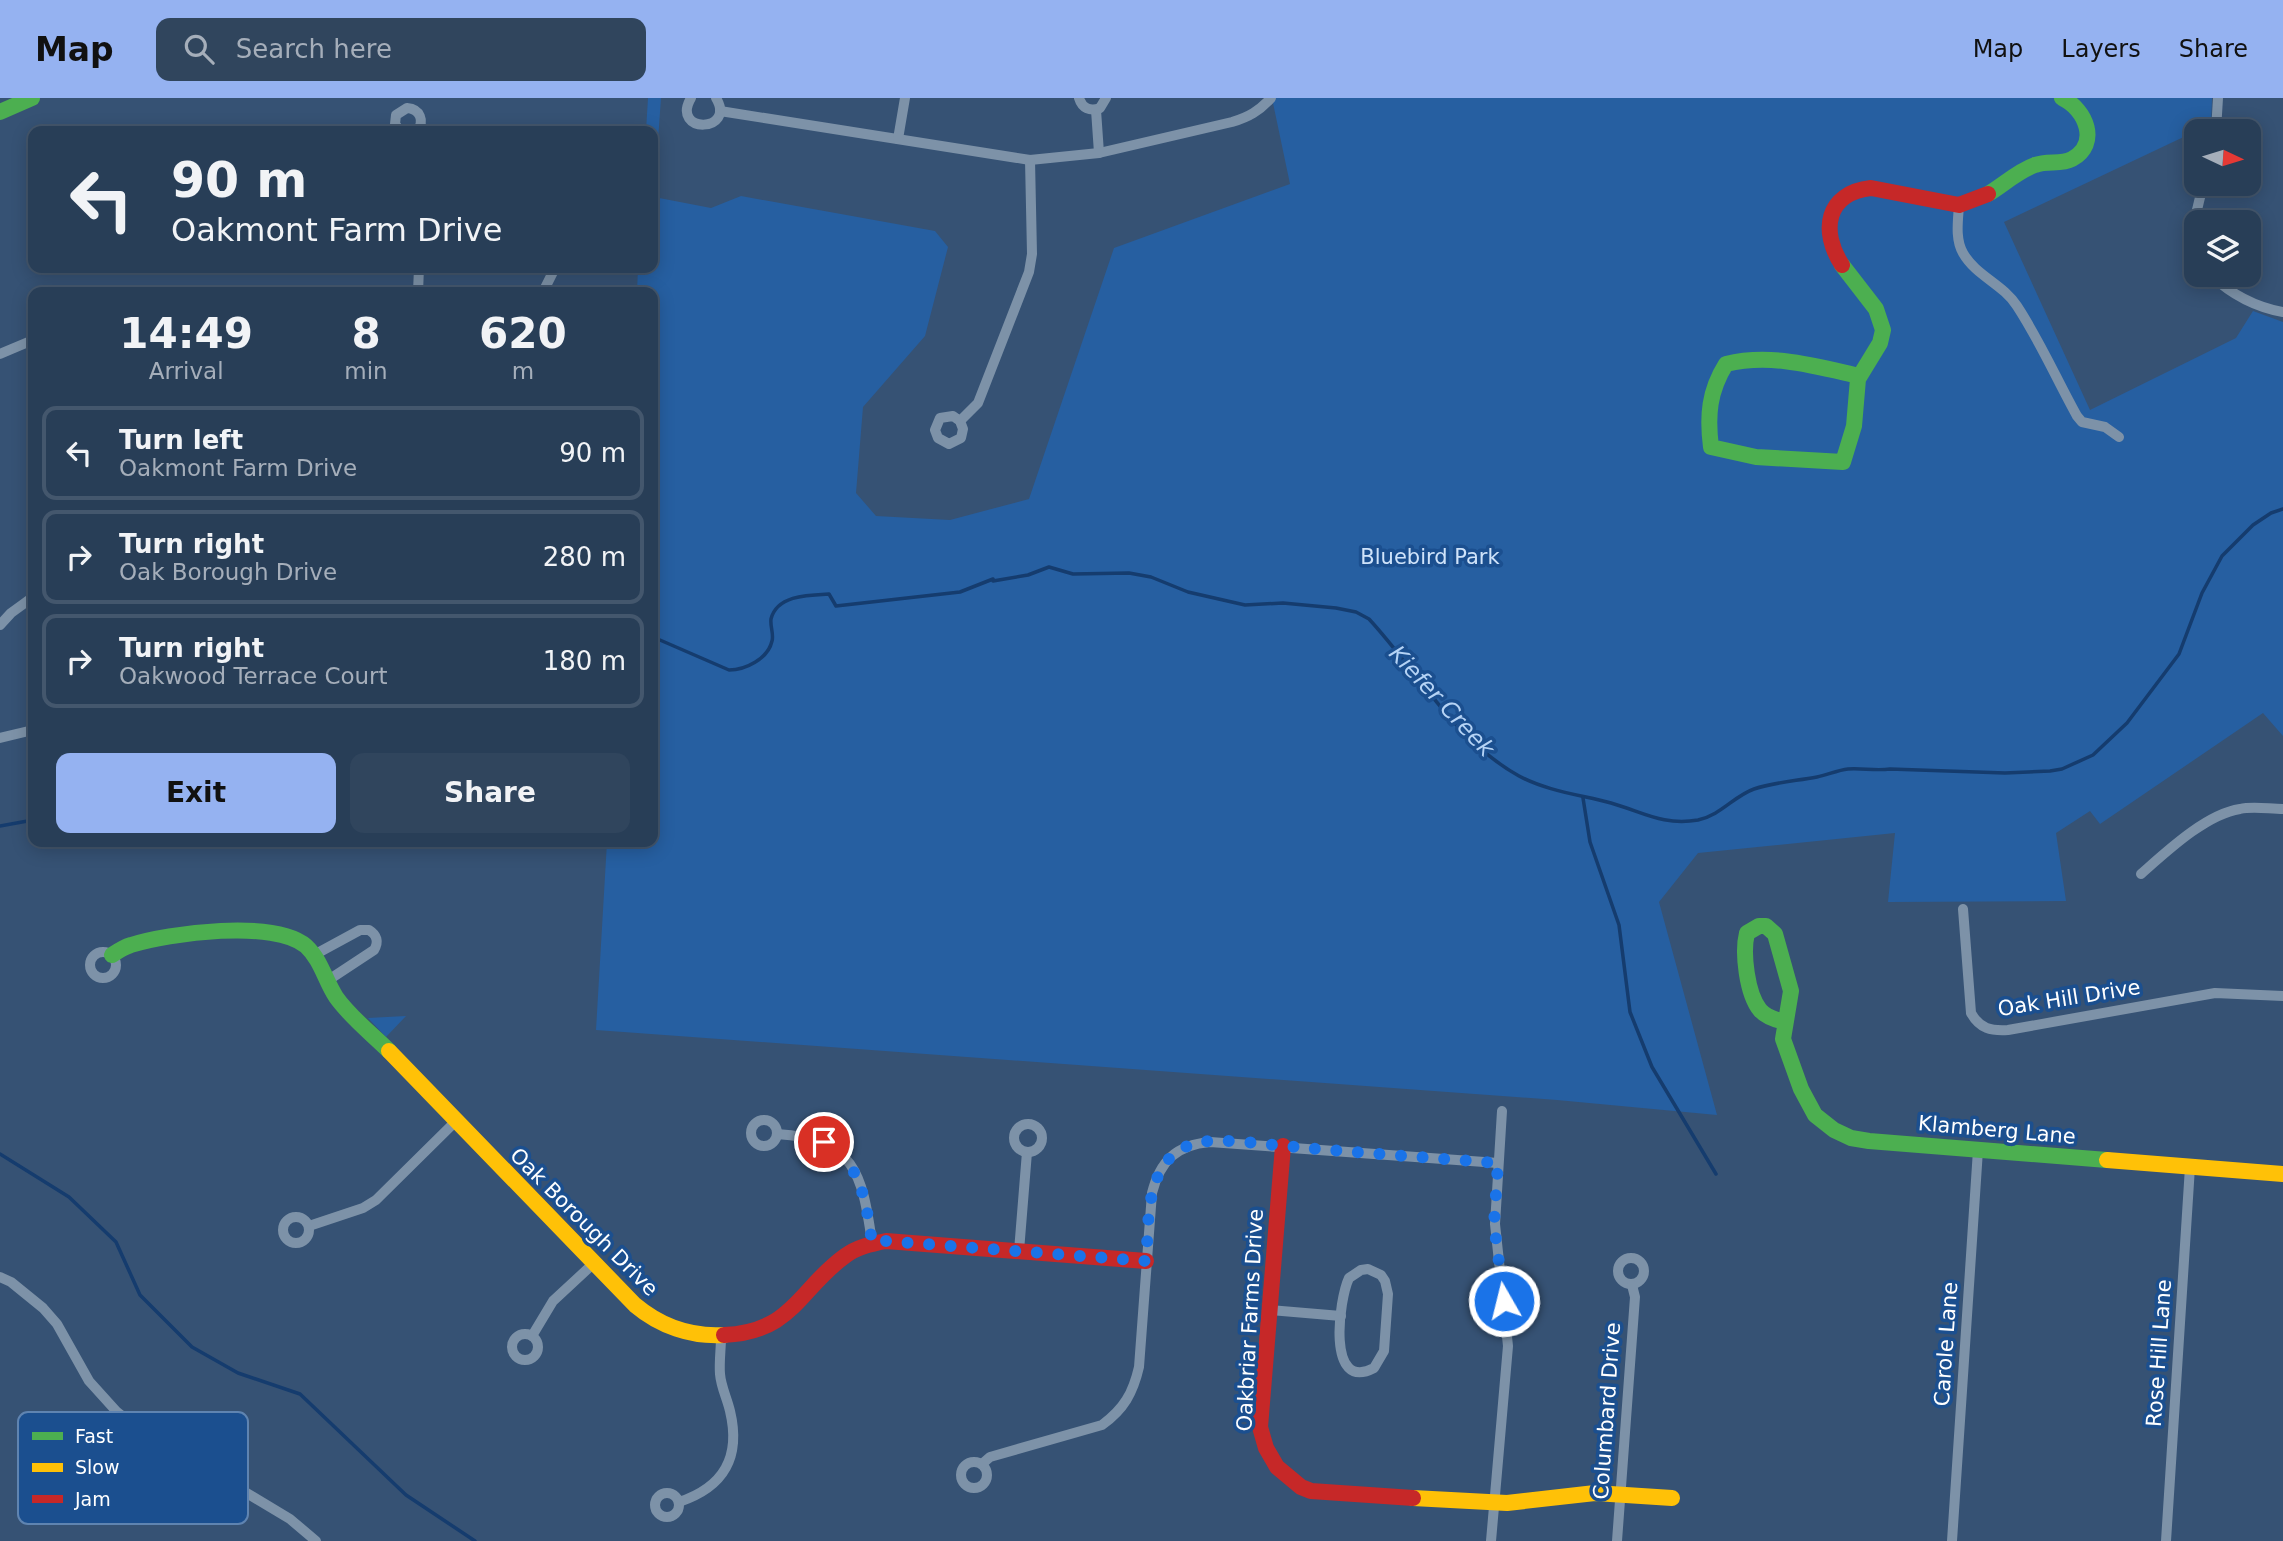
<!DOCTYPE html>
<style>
:root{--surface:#283e57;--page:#30455d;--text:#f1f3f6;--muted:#a5aeba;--line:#44576d;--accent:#95b2f1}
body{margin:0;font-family:"DejaVu Sans",sans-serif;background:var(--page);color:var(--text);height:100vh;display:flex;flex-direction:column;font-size:26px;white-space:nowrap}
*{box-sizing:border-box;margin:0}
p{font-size:23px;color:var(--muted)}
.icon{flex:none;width:38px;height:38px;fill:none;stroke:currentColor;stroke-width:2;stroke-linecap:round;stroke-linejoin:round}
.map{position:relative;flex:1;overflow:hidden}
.drawer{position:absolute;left:28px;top:189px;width:630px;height:560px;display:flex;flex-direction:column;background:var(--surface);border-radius:14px;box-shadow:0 4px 18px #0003,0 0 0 2px var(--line)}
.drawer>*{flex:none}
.banner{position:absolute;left:28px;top:28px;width:630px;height:147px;border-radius:14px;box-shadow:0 4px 18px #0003,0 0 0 2px var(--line);background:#283e57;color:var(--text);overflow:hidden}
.needle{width:46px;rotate:94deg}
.tools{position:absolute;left:2184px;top:21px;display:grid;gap:14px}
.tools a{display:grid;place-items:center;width:77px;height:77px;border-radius:14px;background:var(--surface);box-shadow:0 4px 18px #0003,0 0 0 2px var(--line);font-size:35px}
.pin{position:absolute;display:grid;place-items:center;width:60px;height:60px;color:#fff;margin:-30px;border:4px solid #fff;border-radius:50%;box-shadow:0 2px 7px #0007}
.me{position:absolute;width:77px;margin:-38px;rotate:352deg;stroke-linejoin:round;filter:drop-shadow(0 0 5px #0008)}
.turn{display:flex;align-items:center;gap:24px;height:147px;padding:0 28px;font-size:32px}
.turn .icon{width:91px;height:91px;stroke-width:2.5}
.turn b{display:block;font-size:49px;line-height:60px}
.eta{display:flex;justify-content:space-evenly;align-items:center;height:119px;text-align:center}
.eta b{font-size:42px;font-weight:800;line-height:49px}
.primary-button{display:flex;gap:14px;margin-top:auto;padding:14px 28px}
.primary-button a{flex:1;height:80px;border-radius:14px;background:var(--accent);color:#111;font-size:28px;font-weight:800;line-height:80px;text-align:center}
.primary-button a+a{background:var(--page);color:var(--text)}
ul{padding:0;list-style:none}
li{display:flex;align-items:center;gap:21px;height:94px;margin:0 14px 10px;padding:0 14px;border:4px solid var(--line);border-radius:14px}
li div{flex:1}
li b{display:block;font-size:26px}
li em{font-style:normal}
header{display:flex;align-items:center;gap:42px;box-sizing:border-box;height:98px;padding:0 35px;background:var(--accent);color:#111}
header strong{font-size:33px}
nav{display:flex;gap:38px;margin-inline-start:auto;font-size:24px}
.search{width:490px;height:63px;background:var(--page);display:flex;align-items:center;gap:18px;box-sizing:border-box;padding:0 24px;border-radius:14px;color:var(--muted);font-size:26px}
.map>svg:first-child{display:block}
</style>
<header>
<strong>Map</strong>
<div class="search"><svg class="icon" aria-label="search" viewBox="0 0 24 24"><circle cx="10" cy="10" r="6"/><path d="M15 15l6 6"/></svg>Search here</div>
<nav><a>Map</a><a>Layers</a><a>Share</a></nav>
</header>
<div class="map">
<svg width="2283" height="1443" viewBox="0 0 2283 1443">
<rect width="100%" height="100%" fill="#365274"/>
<g fill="#265fa1">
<polygon points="648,0 661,0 654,99 711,110 741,98 935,133 948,149 925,238 863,309 856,395 876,418 950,422 1029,401 1114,150 1290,86 1273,5 1275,0 2212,0 2211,26 2004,124 2090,312 2236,240 2253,213 2283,224 2283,638 2263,615 2100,726 2090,713 2056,735 2066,803 1888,804 1895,735 1698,755 1659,804 1717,1017 1557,1002 596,932 607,744 653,744 653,194 637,194 638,170 653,170 653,33 646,33"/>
<polygon points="406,918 386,939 368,920"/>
</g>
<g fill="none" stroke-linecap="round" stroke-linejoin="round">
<g stroke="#153c6e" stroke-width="3.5">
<path d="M 653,539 L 729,572 C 745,572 768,561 772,543 C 774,536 770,529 771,521 C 777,497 809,497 829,496 L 836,508 L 960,494 L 993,481 L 993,483 L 1028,477 L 1049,469 L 1073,476 L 1129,475 L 1151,479 L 1188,494 L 1245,507 L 1283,505 L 1336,510 L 1356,514 L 1369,521 C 1418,574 1454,642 1519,678 C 1547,693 1581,697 1611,705 C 1643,714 1663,728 1698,722 C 1721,717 1734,698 1754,691 C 1775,684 1796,683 1817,679 C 1827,677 1838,672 1848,671 C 1862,670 1876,673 1890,671 L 2005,675 L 2050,673 L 2062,671 L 2093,657 L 2127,625 L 2179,556 L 2202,495 L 2222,458 L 2253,427 L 2271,415 L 2283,411"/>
<polyline points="1583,700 1590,744 1619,827 1630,914 1652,969 1716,1076"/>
<polyline points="0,728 33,722"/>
<polyline points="0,1056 69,1099 116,1144 140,1197 192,1249 238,1275 300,1296 406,1397 475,1443"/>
</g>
<g stroke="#7d92a8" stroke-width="10">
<path d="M 691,0 C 670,36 737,35 716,0"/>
<path d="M 1079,0 C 1082,10 1090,14 1100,10 L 1106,0"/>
<polyline points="1096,12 1099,55"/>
<path d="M 720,13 L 1030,62 L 1099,55 L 1232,24 C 1249,19 1259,13 1271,0"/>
<path d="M 400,33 L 395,26 L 396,17 L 407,10 C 420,11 425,23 417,33"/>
<polyline points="2216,33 2218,0"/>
<polyline points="898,41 905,0"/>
<path d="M 1959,107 C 1958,123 1955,141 1963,155 C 1976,178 2003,186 2017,208 C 2040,243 2057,282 2077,318 L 2082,324 L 2105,329 L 2119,339"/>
<path d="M 2196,160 C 2187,138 2199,108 2203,86"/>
<path d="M 2211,177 C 2231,196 2256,209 2283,214"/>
<polyline points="418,194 419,170"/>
<polyline points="543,194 555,170"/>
<polyline points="0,256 33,242"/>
<polyline points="960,323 953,318 940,320 935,332 938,340 949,346 961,340 963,331 960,323 978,305 1029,174 1032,156 1030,62"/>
<polyline points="0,527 11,515 33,499"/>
<polyline points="0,640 33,632"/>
<path d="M 2141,776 C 2166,754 2206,716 2240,711 C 2253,708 2269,711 2283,711"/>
<path d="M 1963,811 L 1971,915 C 1980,931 1991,933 2008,932 L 2215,895 L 2283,898"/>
<circle cx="103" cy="867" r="13"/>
<path d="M 314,857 L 360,832 L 369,832 C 377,837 379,844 374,852 L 327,883"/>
<circle cx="764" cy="1035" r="13"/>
<circle cx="1028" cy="1040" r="14"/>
<path d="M 777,1036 C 855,1041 862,1075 872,1144"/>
<circle cx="296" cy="1132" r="13"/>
<polyline points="309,1128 363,1110 376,1102 456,1023"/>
<polyline points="1019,1153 1027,1054"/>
<circle cx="1631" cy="1173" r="13"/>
<path d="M 1368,1171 L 1381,1177 L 1385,1183 L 1388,1196 L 1384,1253 L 1374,1270 C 1326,1295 1339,1201 1349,1180 L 1361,1172 Z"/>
<polyline points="0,1179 11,1184 43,1210 57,1226 89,1283 117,1314 135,1328 290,1421 316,1443"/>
<polyline points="1269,1212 1341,1218"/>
<circle cx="525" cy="1249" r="13"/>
<polyline points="532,1238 553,1203 594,1165"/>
<circle cx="974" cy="1377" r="13"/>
<path d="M 982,1366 L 990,1359 L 1102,1327 C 1124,1311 1133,1295 1139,1269 L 1152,1095 C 1160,1063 1176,1047 1210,1044 L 1498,1065"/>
<circle cx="667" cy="1407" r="12"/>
<path d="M 679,1404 C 724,1389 741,1359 730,1313 C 727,1300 721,1289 720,1276 C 719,1264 721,1251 721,1239"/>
<polyline points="1491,1443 1508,1248 1495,1126 1502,1013"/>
<polyline points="1617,1443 1635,1199 1632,1187"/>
<polyline points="1952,1443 1978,1052"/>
<polyline points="2166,1443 2190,1069"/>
</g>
<g stroke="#4caf50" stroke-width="16">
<polyline points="0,14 32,0"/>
<path d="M 1988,96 C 2003,87 2018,73 2035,67 C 2047,62 2061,67 2072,61 C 2100,46 2086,11 2062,0"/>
<path d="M 1842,167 L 1876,211 L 1883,232 L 1880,245 L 1858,281 L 1854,328 L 1843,364 L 1756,359 L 1711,349 C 1707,318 1709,293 1726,266 C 1771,255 1815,268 1859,278"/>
<path d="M 112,857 C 118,853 124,849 131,847 C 168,835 275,821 306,848 C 321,862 325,882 336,899 C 350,919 372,936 389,953"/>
<path d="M 1785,924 C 1776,922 1766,919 1760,912 C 1747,896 1742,855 1747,835 L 1759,828 L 1766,828 L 1775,836 L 1791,893 L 1783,941 L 1801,991 L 1815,1017 L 1834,1032 L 1851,1040 L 1869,1043 L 2107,1062"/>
</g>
<g stroke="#ffc107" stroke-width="16">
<path d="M 389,953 L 635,1207 C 660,1228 691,1239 724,1237"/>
<polyline points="2107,1062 2283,1076"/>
<polyline points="1413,1400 1507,1405 1595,1395 1672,1400"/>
</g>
<g stroke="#c62828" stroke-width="16">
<path d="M 1842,167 C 1820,133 1826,95 1871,90 L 1959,107 L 1988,96"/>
<polyline points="1283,1048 1260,1329 1266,1350 1277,1369 1301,1389 1311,1393 1413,1400"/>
<path d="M 724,1237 C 793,1234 799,1191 845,1158 C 857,1149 871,1146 886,1143 L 1146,1163"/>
</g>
</g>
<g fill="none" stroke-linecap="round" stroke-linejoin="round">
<path stroke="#1a73e8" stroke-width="12" stroke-dasharray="0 21.6" d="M 824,1044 C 862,1065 866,1106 872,1144 L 886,1143 L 1146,1163 C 1149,1130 1145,1088 1169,1061 C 1176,1054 1185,1048 1196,1045 C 1220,1039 1269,1047 1296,1049 C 1363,1055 1431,1060 1498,1065 L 1494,1126 L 1504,1203"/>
</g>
<g text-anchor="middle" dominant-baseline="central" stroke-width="7" stroke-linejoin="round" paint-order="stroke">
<g font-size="21" fill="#cfe3fa" stroke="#1b4f8f">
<text x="1430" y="459">Bluebird Park</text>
</g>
<g font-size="21" fill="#fff" stroke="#1b4f8f">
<text transform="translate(2069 900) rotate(-9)">Oak Hill Drive</text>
<text transform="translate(1997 1032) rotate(5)">Klamberg Lane</text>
<text transform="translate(584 1124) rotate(45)">Oak Borough Drive</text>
<text transform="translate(1250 1222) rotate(-87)">Oakbriar Farms Drive</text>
<text transform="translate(1946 1246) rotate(-86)">Carole Lane</text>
<text transform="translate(2159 1255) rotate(-86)">Rose Hill Lane</text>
<text transform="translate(1607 1313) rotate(-86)">Columbard Drive</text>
</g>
<g font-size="23" font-style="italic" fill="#b5d3f5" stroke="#1b4f8f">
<text transform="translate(1442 603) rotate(47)">Kiefer Creek</text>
</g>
</g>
<rect x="18" y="1314" width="230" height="112" rx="10" fill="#1b4f8f" stroke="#5f84b1" stroke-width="2"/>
<rect x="32" y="1334" width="31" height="8" fill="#4caf50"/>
<rect x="32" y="1365" width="31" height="9" fill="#ffc107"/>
<rect x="32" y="1397" width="31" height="8" fill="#c62828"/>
<g font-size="19" fill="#fff">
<text x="75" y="1345">Fast</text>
<text x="75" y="1376">Slow</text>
<text x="75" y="1408">Jam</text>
</g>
</svg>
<div class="tools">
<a><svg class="needle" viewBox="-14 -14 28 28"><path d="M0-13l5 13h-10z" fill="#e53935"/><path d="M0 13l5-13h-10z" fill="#a5aeba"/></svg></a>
<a><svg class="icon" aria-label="layers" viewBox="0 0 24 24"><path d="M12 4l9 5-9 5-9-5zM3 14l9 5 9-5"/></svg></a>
</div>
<div class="pin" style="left:824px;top:1044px;background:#d93025"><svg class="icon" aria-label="arrive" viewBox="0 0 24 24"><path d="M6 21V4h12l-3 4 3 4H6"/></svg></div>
<svg class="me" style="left:1504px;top:1203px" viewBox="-20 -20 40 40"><circle r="17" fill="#1a73e8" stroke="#fff" stroke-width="3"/><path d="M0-11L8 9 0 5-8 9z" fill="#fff"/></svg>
<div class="banner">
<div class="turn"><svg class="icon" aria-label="left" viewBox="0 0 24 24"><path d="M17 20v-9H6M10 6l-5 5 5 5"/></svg><div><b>90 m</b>Oakmont Farm Drive</div></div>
</div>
<section class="drawer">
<div class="eta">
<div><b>14:49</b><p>Arrival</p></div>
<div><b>8</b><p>min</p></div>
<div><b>620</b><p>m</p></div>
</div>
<ul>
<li><svg class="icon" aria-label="left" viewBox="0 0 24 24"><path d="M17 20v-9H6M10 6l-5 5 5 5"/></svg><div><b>Turn left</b><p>Oakmont Farm Drive</p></div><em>90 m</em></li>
<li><svg class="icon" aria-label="right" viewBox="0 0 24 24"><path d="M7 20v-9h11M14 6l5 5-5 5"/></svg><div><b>Turn right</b><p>Oak Borough Drive</p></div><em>280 m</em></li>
<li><svg class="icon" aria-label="right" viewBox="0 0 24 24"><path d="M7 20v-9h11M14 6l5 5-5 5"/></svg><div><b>Turn right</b><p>Oakwood Terrace Court</p></div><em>180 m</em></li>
</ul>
<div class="primary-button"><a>Exit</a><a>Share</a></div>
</section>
</div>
